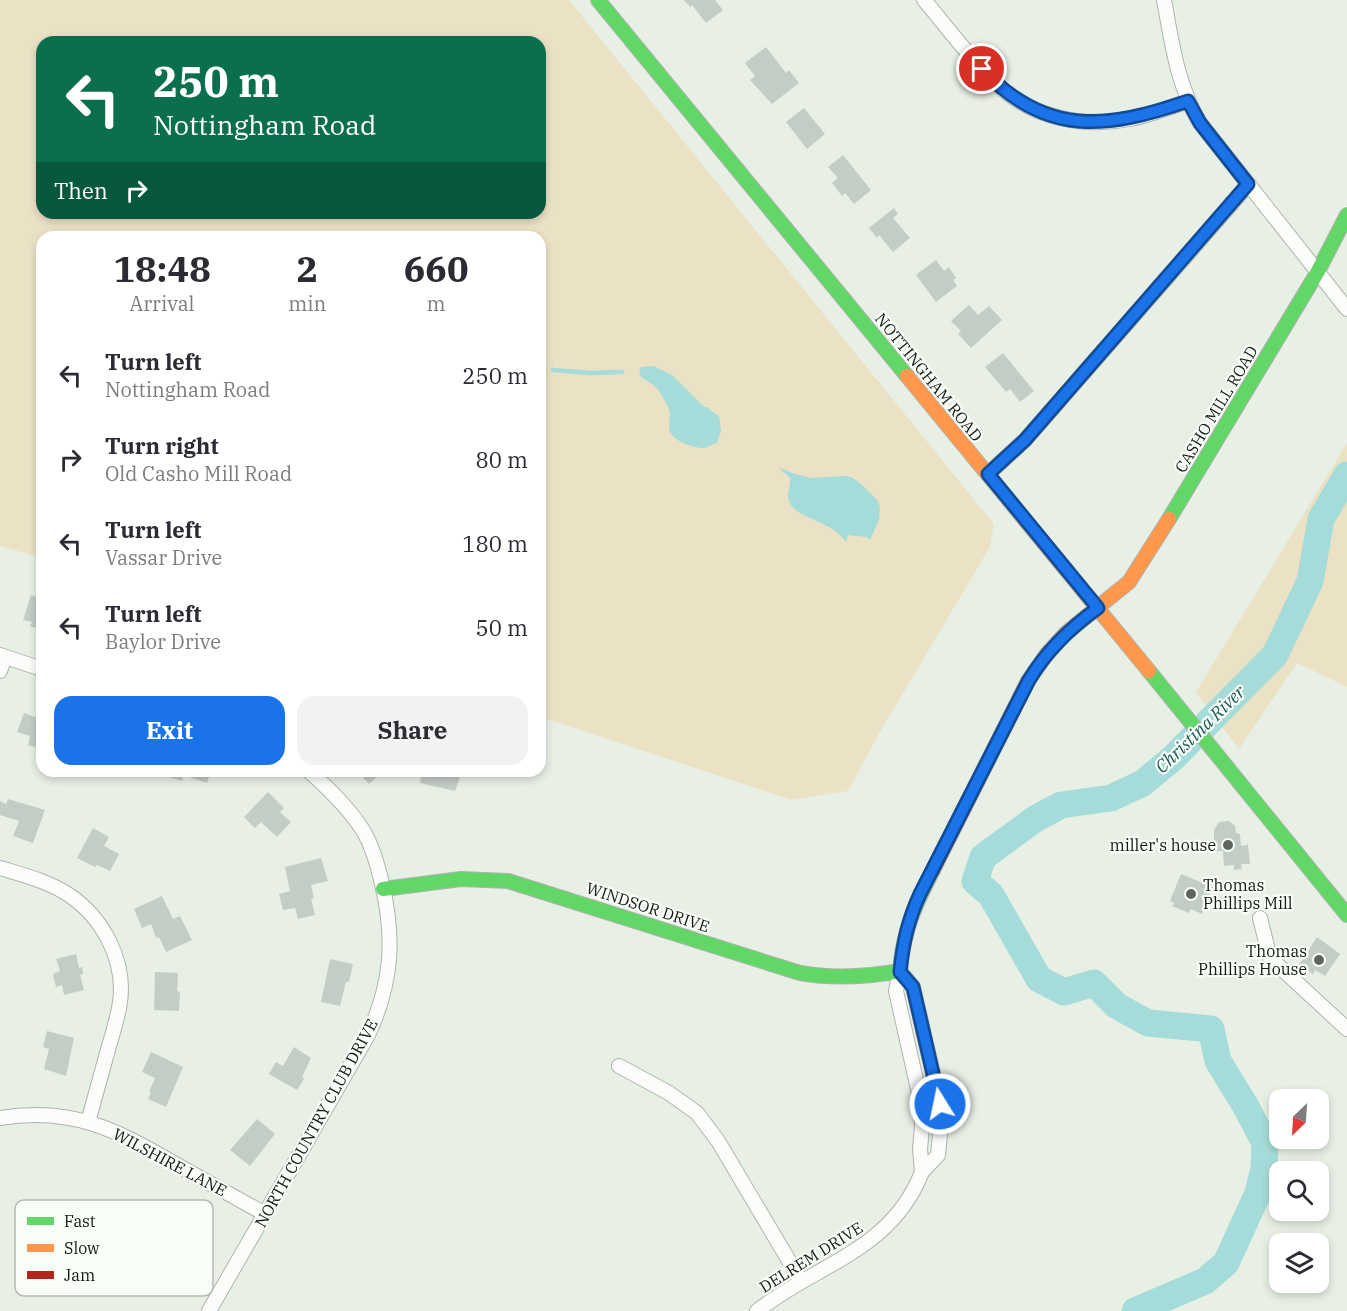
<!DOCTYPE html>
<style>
:root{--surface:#fff;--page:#f2f2f3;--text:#2b2b33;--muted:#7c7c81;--accent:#1a73e8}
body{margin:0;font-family:"IBM Plex Serif",serif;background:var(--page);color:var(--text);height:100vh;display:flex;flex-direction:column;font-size:22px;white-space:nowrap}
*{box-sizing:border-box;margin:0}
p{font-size:20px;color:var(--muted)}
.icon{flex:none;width:33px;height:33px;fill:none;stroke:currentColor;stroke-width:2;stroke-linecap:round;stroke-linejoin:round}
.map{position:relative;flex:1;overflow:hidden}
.side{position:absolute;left:36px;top:231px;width:510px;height:546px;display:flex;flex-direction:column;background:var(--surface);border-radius:18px;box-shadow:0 3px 9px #0003}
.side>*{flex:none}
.guide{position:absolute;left:36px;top:36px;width:510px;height:183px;border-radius:18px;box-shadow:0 3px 9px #0003;background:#0b6e4f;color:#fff;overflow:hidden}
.needle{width:39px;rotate:205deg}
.tools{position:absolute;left:1269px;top:1089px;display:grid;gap:12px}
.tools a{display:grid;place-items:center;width:60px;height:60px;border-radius:12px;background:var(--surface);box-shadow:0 3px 9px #0003;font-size:30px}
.pin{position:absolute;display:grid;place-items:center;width:51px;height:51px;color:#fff;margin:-26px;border:3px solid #fff;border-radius:50%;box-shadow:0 2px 6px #0007}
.me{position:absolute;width:66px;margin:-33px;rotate:350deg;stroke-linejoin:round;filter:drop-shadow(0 0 4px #0008)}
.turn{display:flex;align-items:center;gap:21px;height:126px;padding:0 18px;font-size:27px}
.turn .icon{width:78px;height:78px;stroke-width:2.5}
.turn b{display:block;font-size:42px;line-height:51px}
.then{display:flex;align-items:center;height:57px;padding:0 18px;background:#0003;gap:12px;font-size:22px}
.eta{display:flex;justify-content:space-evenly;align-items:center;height:102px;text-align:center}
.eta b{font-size:36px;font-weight:700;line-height:42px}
.button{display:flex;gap:12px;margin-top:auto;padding:12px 18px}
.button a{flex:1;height:69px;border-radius:18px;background:var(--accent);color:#fff;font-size:24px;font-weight:700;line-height:69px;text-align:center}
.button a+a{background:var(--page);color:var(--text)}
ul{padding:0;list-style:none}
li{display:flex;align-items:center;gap:18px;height:84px;padding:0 18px}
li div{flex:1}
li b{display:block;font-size:22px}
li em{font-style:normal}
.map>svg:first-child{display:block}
</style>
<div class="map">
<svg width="1347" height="1311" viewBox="0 0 1347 1311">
<rect width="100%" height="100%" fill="#e8f0e6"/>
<g fill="#ebe2c6" fill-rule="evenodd">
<path d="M 0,0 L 569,0 L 994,524 L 990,547 L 880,732 L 848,791 L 792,800 L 540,717 L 540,237 L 42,237 L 42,558 L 0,546 ZM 42,42 L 540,42 L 540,213 L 42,213 Z"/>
<polygon points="1347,443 1347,687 1297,663 1239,749 1196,692"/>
</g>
<g fill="#a5dcd9">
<path d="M 654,366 L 672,375 L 704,407 L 708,407 L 711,411 L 719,416 L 721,431 L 717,443 C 713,444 708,447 704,448 C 694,448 675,442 670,432 C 668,427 670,419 670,413 C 669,407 665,401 662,396 C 654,380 646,384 639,374 L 641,367 Z"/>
<path d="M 778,467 L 795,474 L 812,478 L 843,476 L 851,477 L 860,483 L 878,501 L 880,508 L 879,520 L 870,540 L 866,537 L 848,535 L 846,542 C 833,521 795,519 789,501 C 786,493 791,486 790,478 Z"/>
</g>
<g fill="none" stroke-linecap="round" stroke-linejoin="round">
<polyline stroke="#a5dcd9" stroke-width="4.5" points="553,370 591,373 622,372"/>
<polyline stroke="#a5dcd9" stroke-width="27" points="1135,1311 1205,1281 1226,1263 1258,1193 1264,1168 1265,1143 1245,1105 1218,1061 1211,1029 1148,1023 1117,1006 1094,983 1064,992 1039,979 991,895 975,881 983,857 1035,819 1061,805 1111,798 1143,783 1173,758 1275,655 1310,581 1321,519 1347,475"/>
</g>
<g fill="#c4ccc6">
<polygon points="684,0 715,0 723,10 706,23 692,5 690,7"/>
<polygon points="766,47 786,73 789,70 799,83 772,104 750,80 755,76 745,63"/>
<polygon points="804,108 825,134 807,149 786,122"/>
<polygon points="843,155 871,190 854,204 845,193 842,196 832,183 838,178 828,167"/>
<polygon points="894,208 898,214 893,218 910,238 893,252 879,235 877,238 869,228"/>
<polygon points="936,260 944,271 949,267 956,278 953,280 957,286 936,302 916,275"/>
<polygon points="969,305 978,315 989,306 1002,320 971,348 958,334 961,331 951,321"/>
<polygon points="1003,353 1034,391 1020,402 1010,389 1006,392 985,367"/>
<polygon points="31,595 42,599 42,630 30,626 32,622 23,620"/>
<polygon points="24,713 37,718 38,716 42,717 42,742 40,748 28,745 30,736 17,732"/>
<polygon points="168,771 211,771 207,783 183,775 182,781 166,776"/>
<polygon points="357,771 383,771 369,784"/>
<polygon points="422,771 462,771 455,791 420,783"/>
<polygon points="268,792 284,808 280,812 291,822 277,837 261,822 255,828 244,817"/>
<polygon points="8,799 45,810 33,843 13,836 19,821 0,815 0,801 6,804"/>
<polygon points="1229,821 1235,826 1236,833 1240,834 1241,846 1248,845 1250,864 1241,864 1242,869 1234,870 1234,865 1224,866 1223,851 1214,851 1214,830 1219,822"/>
<polygon points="93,828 109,837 104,846 119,854 110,871 97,865 95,867 77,858"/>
<polygon points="321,858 328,881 311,885 314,898 311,899 315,915 298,919 295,908 283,910 279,894 290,891 285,867"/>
<polygon points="1181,874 1213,887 1202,914 1191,909 1189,913 1172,906 1174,903 1170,901"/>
<polygon points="162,896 173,919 180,916 192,940 166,952 159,937 156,938 151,924 142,928 134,909"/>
<polygon points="1317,937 1340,954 1325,976 1315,970 1313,974 1299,965"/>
<polygon points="76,954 79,968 82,967 83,974 80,975 84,990 64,995 62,985 56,987 53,974 60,971 56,959"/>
<polygon points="330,959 353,964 349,982 346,982 340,1006 321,1002"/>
<polygon points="155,972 178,973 177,991 180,992 179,1011 154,1010"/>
<polygon points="47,1031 74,1038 66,1076 44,1069 49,1049 43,1047"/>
<polygon points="294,1047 311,1058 302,1077 304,1079 297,1090 269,1074 276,1062 283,1066"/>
<polygon points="151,1052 183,1067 166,1107 148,1099 151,1093 149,1092 155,1078 142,1072"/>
<polygon points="257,1119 275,1134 250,1166 230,1150"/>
</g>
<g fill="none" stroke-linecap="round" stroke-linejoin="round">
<g stroke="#aeb4ad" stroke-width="16">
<g id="street">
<path d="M 924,0 C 948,28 970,59 997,84 C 1032,118 1083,128 1130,119 C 1150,115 1169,108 1188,101"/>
<path d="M 1164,0 C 1172,43 1177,85 1200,123 L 1347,309"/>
<polyline points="988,474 1025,440 1248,185"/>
<polyline points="0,655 42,669"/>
<polyline points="0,671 5,657"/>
<path d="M 0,868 C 23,875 48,881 69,895 C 102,917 126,960 120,1002 C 118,1017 113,1032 109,1046 C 102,1072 95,1097 88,1122"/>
<polyline points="1260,918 1270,958 1347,1029"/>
<polygon points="900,971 913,987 940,1104 941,1124 938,1155 922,1172 920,1149 922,1127 920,1098 896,991"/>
<polyline points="619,1066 669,1093 697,1113 718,1141 801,1281"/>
<path d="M 0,1118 C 72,1106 117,1130 177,1165 C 206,1181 236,1198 265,1214"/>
<path d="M 209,1311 L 368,1035 C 392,983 395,939 382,884 C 378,866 373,848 364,832 C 350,809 329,789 309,771"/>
<path d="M 757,1311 C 818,1263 891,1251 922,1172"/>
</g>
</g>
<g stroke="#aeb4ad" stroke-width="16">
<g id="fast">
<polyline points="598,0 907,376"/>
<polyline points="1169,519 1317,273 1347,215"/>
<polyline points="1149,671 1347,915"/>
<path d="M 383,889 L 461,879 L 508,881 L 800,973 C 834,979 866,977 900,971 C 903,931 915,905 933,870"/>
</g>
</g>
<g stroke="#aeb4ad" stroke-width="16">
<g id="slow">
<polyline points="907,376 1149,671"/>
<polyline points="1028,681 1046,655 1066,633 1129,582 1169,519"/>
</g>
</g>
<g stroke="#aeb4ad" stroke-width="16">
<polyline id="jam" points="933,870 1028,681"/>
</g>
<use href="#street" stroke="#fcfdfb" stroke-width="14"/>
<use href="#fast" stroke="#63d668" stroke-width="14"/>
<use href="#slow" stroke="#ff974d" stroke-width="14"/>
<use href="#jam" stroke="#b3261e" stroke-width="14"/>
</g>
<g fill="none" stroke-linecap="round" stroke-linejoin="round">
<g stroke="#114b97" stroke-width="15">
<path id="route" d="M 940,1104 L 913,987 L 900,972 C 903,943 908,920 920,894 L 1029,680 C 1047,650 1070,628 1098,608 L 988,474 L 1025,440 L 1248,184 L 1200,123 L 1188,101 C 1107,129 1045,137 982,69"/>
</g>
<use href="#route" stroke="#1a73e8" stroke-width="10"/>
</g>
<g fill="#5f655e" stroke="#f8fef7" stroke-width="2">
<circle cx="1228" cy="845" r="6"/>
<circle cx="1191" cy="894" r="6"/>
<circle cx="1319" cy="960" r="6"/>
</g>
<g text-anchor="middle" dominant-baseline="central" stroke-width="4.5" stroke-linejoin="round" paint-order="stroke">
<g font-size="16" fill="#151a14" stroke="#f8fef7">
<text transform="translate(929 377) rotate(51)">NOTTINGHAM ROAD</text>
<text transform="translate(1216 409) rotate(-59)">CASHO MILL ROAD</text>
<text transform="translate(648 907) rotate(18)">WINDSOR DRIVE</text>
<text transform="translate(316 1123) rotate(-61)">NORTH COUNTRY CLUB DRIVE</text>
<text transform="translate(170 1162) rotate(28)">WILSHIRE LANE</text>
<text transform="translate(811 1257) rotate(-32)">DELREM DRIVE</text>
</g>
<g font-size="16" fill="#151a14" stroke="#f8fef7" text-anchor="end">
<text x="1216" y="845">miller's house</text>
<text x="1203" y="885" text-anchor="start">Thomas<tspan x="1203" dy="18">Phillips Mill</tspan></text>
<text x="1307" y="951">Thomas<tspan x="1307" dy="18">Phillips House</tspan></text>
</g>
<g font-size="18" font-style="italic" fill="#1c5b5b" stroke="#f8fef7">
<text transform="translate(1200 729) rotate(-44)">Christina River</text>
</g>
</g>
<rect x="15" y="1200" width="198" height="96" rx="9" fill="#f8fef7" stroke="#b4bab3" stroke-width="1.5"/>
<rect x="27" y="1217" width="27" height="8" fill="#63d668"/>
<rect x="27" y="1244" width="27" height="8" fill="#ff974d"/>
<rect x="27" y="1271" width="27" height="8" fill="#b3261e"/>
<g font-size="16" fill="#151a14">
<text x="64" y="1227">Fast</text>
<text x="64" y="1254">Slow</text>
<text x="64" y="1281">Jam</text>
</g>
</svg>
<div class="tools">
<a><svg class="needle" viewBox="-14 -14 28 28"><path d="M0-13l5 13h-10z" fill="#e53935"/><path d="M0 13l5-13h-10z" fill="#7c7c81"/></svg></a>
<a><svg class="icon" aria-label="search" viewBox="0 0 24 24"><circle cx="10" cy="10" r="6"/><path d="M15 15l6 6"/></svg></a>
<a><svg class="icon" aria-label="layers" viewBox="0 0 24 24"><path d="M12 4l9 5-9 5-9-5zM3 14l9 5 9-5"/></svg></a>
</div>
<div class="pin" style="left:982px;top:69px;background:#d93025"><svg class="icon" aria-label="arrive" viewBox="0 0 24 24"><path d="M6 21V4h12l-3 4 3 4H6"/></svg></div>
<svg class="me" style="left:940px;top:1104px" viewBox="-20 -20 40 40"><circle r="17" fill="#1a73e8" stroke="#fff" stroke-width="3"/><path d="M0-11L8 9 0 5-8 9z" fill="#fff"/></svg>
<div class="guide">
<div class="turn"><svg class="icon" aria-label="left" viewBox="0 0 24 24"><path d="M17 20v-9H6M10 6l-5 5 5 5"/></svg><div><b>250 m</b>Nottingham Road</div></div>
<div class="then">Then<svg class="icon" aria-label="right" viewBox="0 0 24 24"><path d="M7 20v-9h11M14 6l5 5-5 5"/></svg></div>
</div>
<section class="side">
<div class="eta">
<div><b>18:48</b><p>Arrival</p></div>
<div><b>2</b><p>min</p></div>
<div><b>660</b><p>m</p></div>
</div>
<ul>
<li><svg class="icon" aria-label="left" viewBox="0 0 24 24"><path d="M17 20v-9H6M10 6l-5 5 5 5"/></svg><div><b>Turn left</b><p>Nottingham Road</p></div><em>250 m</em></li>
<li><svg class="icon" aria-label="right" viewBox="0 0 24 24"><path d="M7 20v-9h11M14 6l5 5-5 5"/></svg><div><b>Turn right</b><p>Old Casho Mill Road</p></div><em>80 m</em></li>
<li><svg class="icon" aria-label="left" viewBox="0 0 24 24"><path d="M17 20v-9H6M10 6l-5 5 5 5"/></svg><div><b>Turn left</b><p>Vassar Drive</p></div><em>180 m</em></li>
<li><svg class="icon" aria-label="left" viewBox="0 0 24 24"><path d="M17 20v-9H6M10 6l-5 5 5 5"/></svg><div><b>Turn left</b><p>Baylor Drive</p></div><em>50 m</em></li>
</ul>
<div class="button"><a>Exit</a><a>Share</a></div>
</section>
</div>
